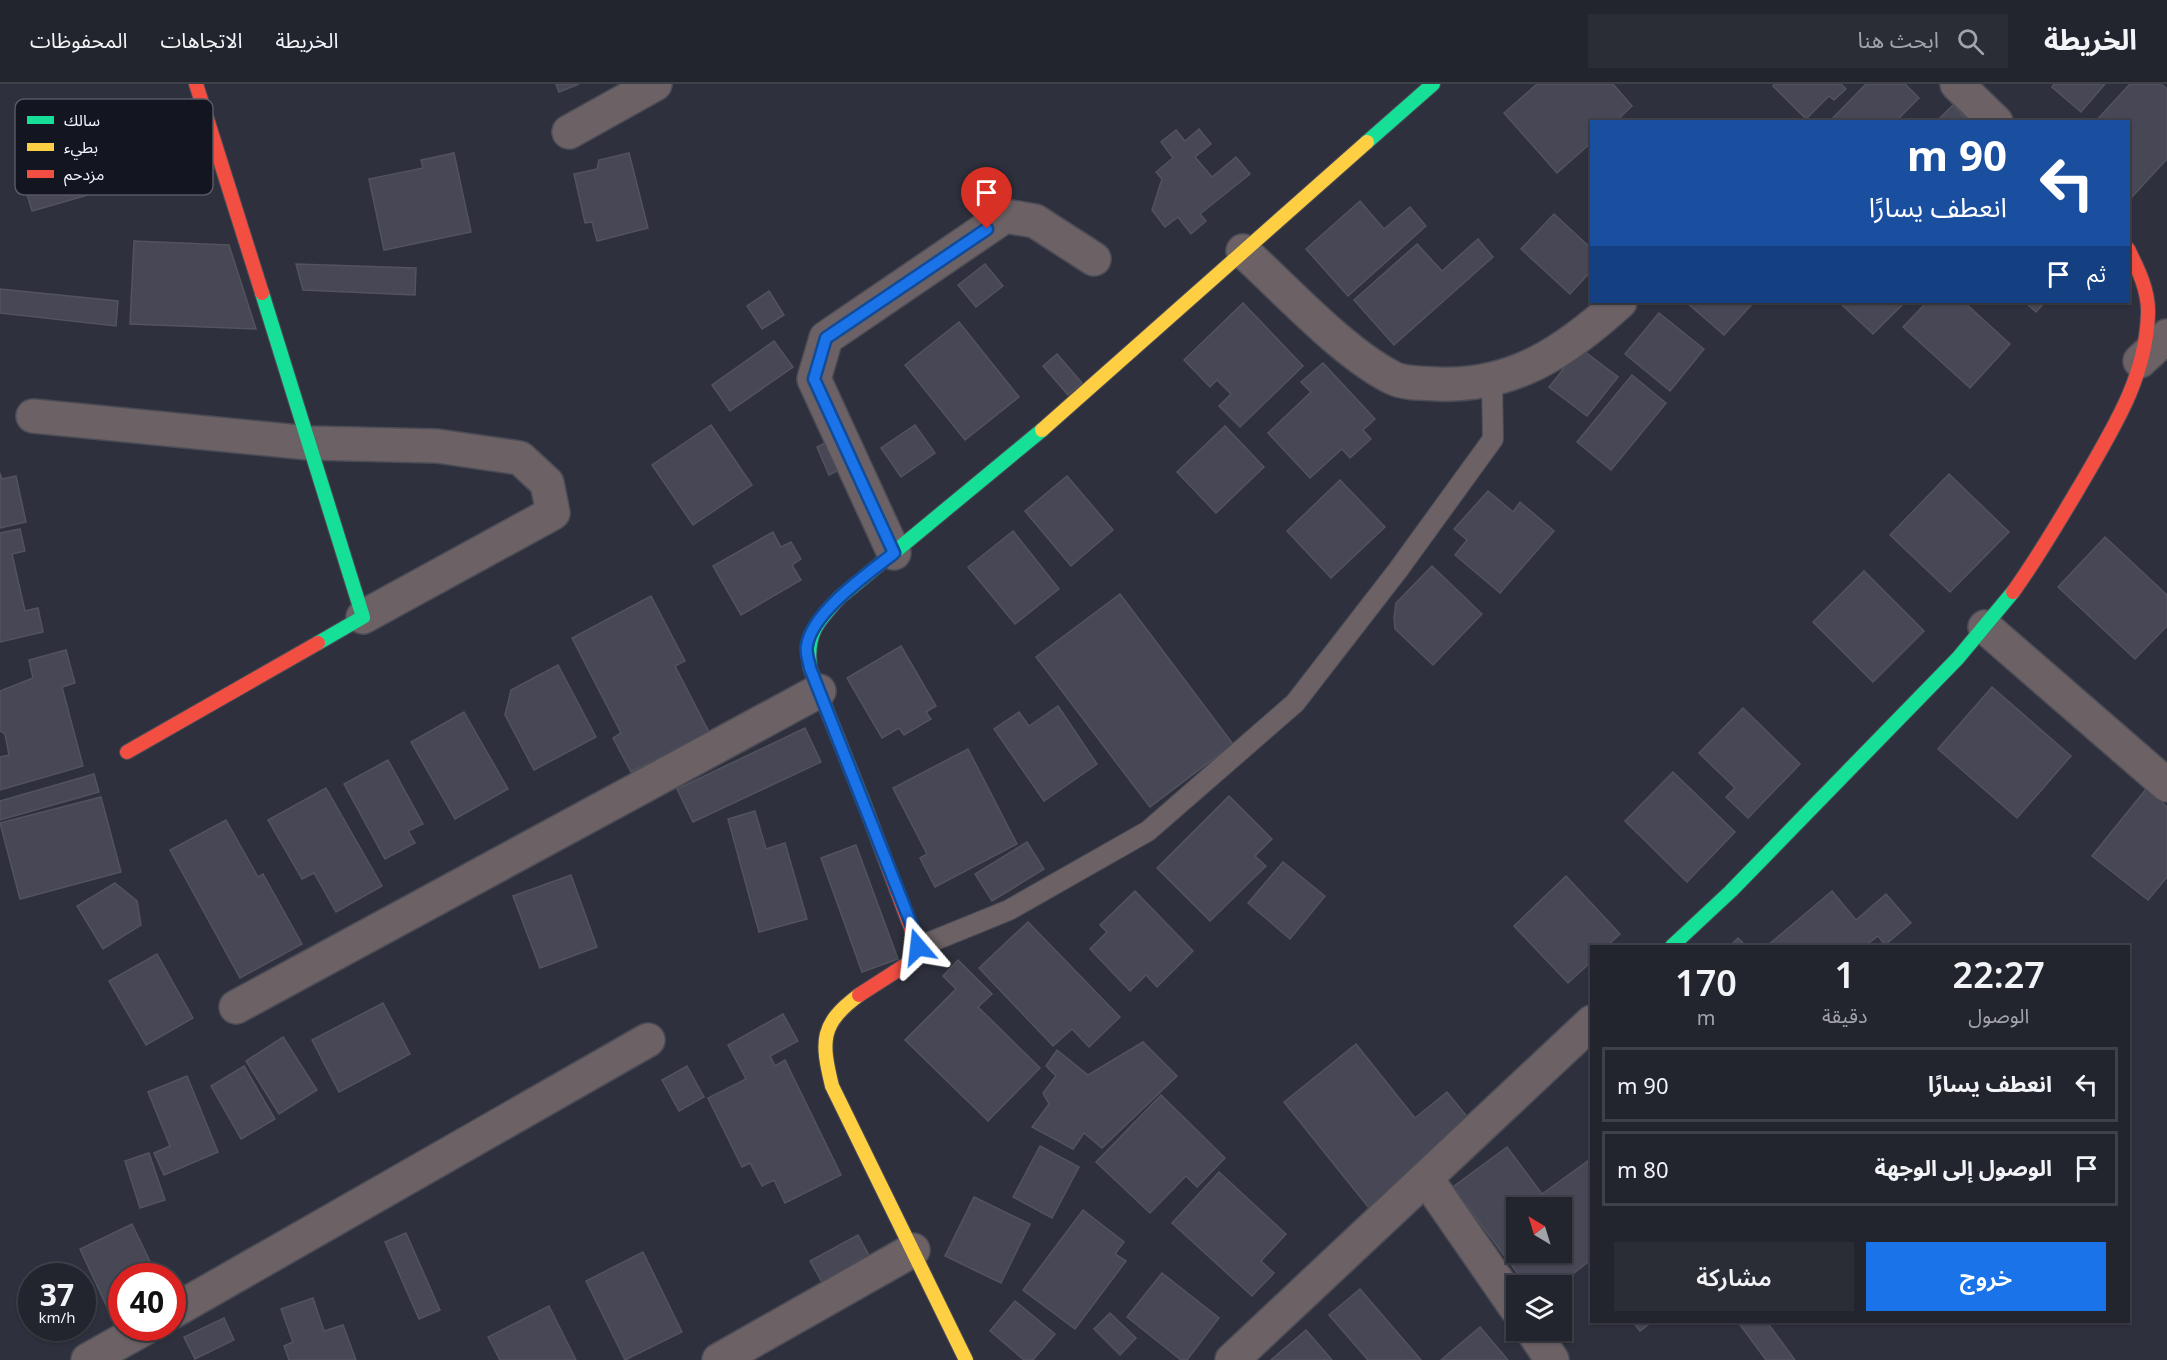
<!DOCTYPE html>
<html lang="ar">
<meta charset="utf-8">
<style>
:root{--surface:#22242e;--page:#2a2c36;--text:#f1f3f6;--muted:#a2a4aa;--line:#3f414a;--accent:#1a73e8}
body{margin:0;font-family:"Noto Sans","Noto Sans Arabic",sans-serif;background:var(--page);color:var(--text);direction:rtl;height:100vh;display:flex;flex-direction:column;font-size:22px;white-space:nowrap}
*{box-sizing:border-box;margin:0}
p{font-size:20px;color:var(--muted)}
.icon{flex:none;width:33px;height:33px;fill:none;stroke:currentColor;stroke-width:2;stroke-linecap:round;stroke-linejoin:round}
.map{position:relative;flex:1;overflow:hidden;direction:ltr}
.details{position:absolute;left:1590px;top:861px;width:540px;height:378px;display:flex;flex-direction:column;background:var(--surface);border-radius:0px;box-shadow:0 2px 4px #0004,0 0 0 2px var(--line);direction:rtl}
.details>*{flex:none}
.top-card{position:absolute;left:1590px;top:36px;width:540px;height:183px;border-radius:0px;box-shadow:0 2px 4px #0004,0 0 0 2px var(--line);direction:rtl;background:#1a4fa0;color:#fff;overflow:hidden}
.needle{width:39px;rotate:322deg}
.buttons{position:absolute;left:1506px;top:1113px;display:grid;gap:12px}
.buttons a{display:grid;place-items:center;width:66px;height:66px;border-radius:0px;background:var(--surface);box-shadow:0 2px 4px #0004,0 0 0 2px var(--line);font-size:30px}
.speed{position:absolute;left:18px;top:1179px;display:flex;gap:12px;font-size:30px;font-weight:700;text-align:center}
.speed>*{display:grid;place-content:center;width:78px;height:78px;border-radius:50%;background:var(--surface);box-shadow:0 2px 4px #0004,0 0 0 2px var(--line);line-height:1}
.speed small{font-size:15px;font-weight:400}
.speed .limit{border:9px solid #d22;background:#fff;color:#111}
.pin{position:absolute;display:grid;place-items:center;width:51px;height:51px;color:#fff;margin:-62px -26px;border-radius:50% 50% 50% 0;rotate:-45deg;box-shadow:0 0 6px #0007}
.pin .icon{rotate:45deg}
.me{position:absolute;width:66px;margin:-33px;rotate:343deg;stroke-linejoin:round;filter:drop-shadow(0 0 4px #0008)}
.turn{display:flex;align-items:center;gap:21px;height:126px;padding:0 24px;font-size:27px}
.turn .icon{width:78px;height:78px;stroke-width:2.5}
.turn b{display:block;font-size:42px;line-height:51px}
.then{display:flex;align-items:center;height:57px;padding:0 24px;background:#0003;gap:12px;font-size:22px}
.eta{display:flex;justify-content:space-evenly;align-items:center;height:102px;text-align:center}
.eta b{font-size:36px;font-weight:600;line-height:42px}
.primary-button{display:flex;gap:12px;margin-top:auto;padding:12px 24px}
.primary-button a{flex:1;height:69px;border-radius:0px;background:var(--accent);color:#fff;font-size:24px;font-weight:600;line-height:69px;text-align:center}
.primary-button a+a{background:var(--page);color:var(--text)}
ul{padding:0;list-style:none}
li{display:flex;align-items:center;gap:18px;height:75px;margin:0 12px 9px;padding:0 12px;border:3px solid var(--line);border-radius:0px}
li div{flex:1}
li b{display:block;font-size:22px}
li em{font-style:normal}
header{display:flex;align-items:center;gap:36px;box-sizing:border-box;height:84px;padding:0 30px;background:var(--surface);border-bottom:2px solid var(--line)}
header strong{font-size:28px}
nav{display:flex;gap:33px;margin-inline-start:auto;font-size:21px}
.search{width:420px;height:54px;background:var(--page);display:flex;align-items:center;gap:15px;box-sizing:border-box;padding:0 21px;border-radius:0px;color:var(--muted);font-size:22px}
.map>svg:first-child{display:block}
</style>
<header>
<strong>الخريطة</strong>
<div class="search"><svg class="icon" aria-label="search" viewBox="0 0 24 24"><circle cx="10" cy="10" r="6"/><path d="M15 15l6 6"/></svg>ابحث هنا</div>
<nav><a>الخريطة</a><a>الاتجاهات</a><a>المحفوظات</a></nav>
</header>
<div class="map">
<svg width="2167" height="1276" viewBox="0 0 2167 1276">
<rect width="100%" height="100%" fill="#2e303d"/>
<g fill="#484755" stroke="#52535d" stroke-width="1.5" fill-rule="evenodd">
<polygon points="556,0 579,0 559,8"/>
<polygon points="1537,0 1613,0 1632,22 1615,38 1592,38 1592,58 1557,89 1504,29"/>
<polygon points="1774,0 1841,0 1846,5 1834,16 1829,12 1806,35 1773,2"/>
<polygon points="1866,0 1905,0 1919,14 1895,38 1829,38"/>
<polygon points="2054,0 2105,0 2081,28 2052,3"/>
<polygon points="2130,0 2161,0 2167,5 2167,75 2129,116 2128,38 2095,38"/>
<polygon points="1953,21 1969,38 1936,38"/>
<polygon points="115,36 133,98 32,127 20,86 36,60"/>
<polygon points="1199,45 1211,60 1195,73 1212,93 1236,73 1250,90 1200,130 1206,137 1191,150 1178,133 1165,143 1152,126 1162,95 1156,88 1173,74 1161,58 1176,46 1185,57"/>
<polygon points="454,69 471,148 384,166 369,95 423,84 421,76"/>
<polygon points="629,69 648,144 597,157 592,138 585,139 574,90 597,85 599,76"/>
<polygon points="1360,117 1384,145 1410,123 1426,142 1348,212 1306,165"/>
<polygon points="1554,130 1592,165 1592,186 1570,210 1521,165"/>
<polygon points="1478,155 1493,173 1394,261 1354,216 1417,160 1442,187"/>
<polygon points="134,157 229,161 256,245 130,240"/>
<polygon points="296,180 416,184 415,211 303,206"/>
<polygon points="985,180 1003,202 976,223 958,201"/>
<polygon points="0,205 118,217 116,242 0,229"/>
<polygon points="769,207 784,231 762,245 747,222"/>
<polygon points="1686,218 1754,218 1724,251"/>
<polygon points="1839,218 1905,218 1873,250"/>
<polygon points="1927,218 1964,218 2010,260 1970,304 1903,243"/>
<polygon points="2025,218 2045,218 2036,228"/>
<polygon points="1243,219 1303,282 1240,343 1219,322 1231,310 1217,296 1210,303 1184,276"/>
<polygon points="1659,229 1704,265 1670,307 1625,270"/>
<polygon points="959,238 1019,313 965,356 905,281"/>
<polygon points="774,257 793,283 730,327 712,301"/>
<polygon points="1580,264 1618,293 1587,332 1549,303"/>
<polygon points="1057,270 1082,299 1068,311 1043,282"/>
<polygon points="1323,279 1375,335 1363,346 1371,355 1350,374 1342,365 1310,394 1268,349 1311,308 1301,298"/>
<polygon points="1632,291 1666,319 1611,386 1577,358"/>
<polygon points="711,341 752,401 693,441 652,381"/>
<polygon points="915,341 935,369 901,393 881,364"/>
<polygon points="1225,342 1264,383 1216,429 1177,388"/>
<polygon points="829,357 841,385 829,391 817,363"/>
<polygon points="0,389 2,395 16,392 26,438 0,444"/>
<polygon points="1949,390 2009,448 1950,508 1890,451"/>
<polygon points="1067,392 1113,446 1071,482 1025,427"/>
<polygon points="1340,396 1385,443 1331,494 1287,447"/>
<polygon points="1488,407 1513,428 1520,418 1554,447 1500,509 1455,471 1467,456 1454,445"/>
<polygon points="20,445 25,467 12,470 25,527 38,524 43,548 0,558 0,449"/>
<polygon points="1013,447 1059,505 1015,540 968,483"/>
<polygon points="773,448 781,463 791,458 801,475 792,481 801,496 741,531 713,482"/>
<polygon points="2105,453 2167,511 2167,542 2135,575 2058,503"/>
<polygon points="1432,482 1482,530 1433,581 1395,545 1394,534 1396,519"/>
<polygon points="1864,487 1924,547 1873,598 1813,538"/>
<polygon points="1120,510 1233,660 1150,723 1036,573"/>
<polygon points="651,512 685,577 675,582 709,648 631,688 613,654 621,649 572,554"/>
<polygon points="901,562 936,622 926,628 931,635 904,651 899,644 882,654 847,594"/>
<polygon points="66,566 75,599 62,603 83,682 0,706 0,673 9,671 5,650 0,647 0,607 33,594 29,576"/>
<polygon points="558,581 596,653 534,686 505,631 511,606"/>
<polygon points="1992,603 2071,672 2017,734 1938,665"/>
<polygon points="1058,622 1097,680 1044,717 994,645 1019,628 1029,642"/>
<polygon points="1743,624 1800,680 1748,734 1726,713 1735,704 1699,669"/>
<polygon points="464,628 508,705 455,735 411,658"/>
<polygon points="805,644 821,678 693,738 677,705"/>
<polygon points="968,665 1017,760 935,803 920,774 927,770 893,704"/>
<polygon points="388,676 423,740 408,747 415,759 385,775 344,700"/>
<polygon points="1673,688 1735,748 1687,798 1625,737"/>
<polygon points="94,690 99,708 0,736 0,717"/>
<polygon points="326,704 382,802 336,828 314,789 302,795 268,736"/>
<polygon points="2146,705 2167,723 2167,793 2148,816 2092,772"/>
<polygon points="1229,712 1272,755 1255,772 1266,782 1210,837 1157,784"/>
<polygon points="101,713 121,788 20,815 0,739"/>
<polygon points="755,727 766,765 785,759 807,835 759,848 728,735"/>
<polygon points="226,736 258,793 263,790 302,860 240,894 170,766"/>
<polygon points="1027,758 1044,785 992,817 975,790"/>
<polygon points="856,761 898,875 862,888 821,774"/>
<polygon points="1283,778 1325,812 1290,855 1248,819"/>
<polygon points="571,791 597,863 540,884 513,812"/>
<polygon points="1566,792 1620,850 1607,862 1592,862 1592,877 1568,899 1514,842"/>
<polygon points="115,799 137,817 141,841 103,865 77,822"/>
<polygon points="1135,807 1193,867 1157,903 1146,891 1130,907 1090,865 1107,848 1100,841"/>
<polygon points="1832,807 1856,836 1886,810 1911,839 1885,861 1878,852 1865,862 1767,862"/>
<polygon points="1028,838 1120,933 1089,963 1072,945 1053,962 979,884"/>
<polygon points="1738,854 1746,862 1730,862"/>
<polygon points="157,870 193,934 146,961 109,897"/>
<polygon points="958,876 992,910 978,923 1040,984 988,1037 905,956 956,905 943,892"/>
<polygon points="383,919 410,970 339,1008 312,956"/>
<polygon points="783,930 798,957 770,972 775,982 785,976 841,1091 785,1119 774,1096 762,1102 750,1079 742,1083 708,1014 746,995 728,961"/>
<polygon points="283,953 317,1006 279,1030 246,977"/>
<polygon points="1143,958 1177,992 1102,1064 1084,1049 1073,1065 1032,1043 1049,1020 1043,1009 1056,992 1046,982 1057,966 1088,991"/>
<polygon points="1356,960 1415,1034 1447,1008 1473,1040 1369,1124 1284,1018"/>
<polygon points="244,982 275,1035 241,1055 211,1002"/>
<polygon points="687,982 704,1013 679,1027 662,996"/>
<polygon points="187,992 218,1068 164,1091 154,1069 170,1062 148,1008"/>
<polygon points="1161,1011 1225,1074 1197,1103 1186,1092 1150,1129 1096,1078"/>
<polygon points="1040,1062 1079,1083 1052,1134 1013,1113"/>
<path d="M 1507,1063 L 1542,1110 L 1592,1074 L 1592,1175 L 1557,1202 L 1527,1202 L 1453,1103 ZM 1516,1124 L 1562,1124 L 1562,1168 L 1516,1168 Z"/>
<polygon points="149,1069 165,1116 140,1124 125,1077"/>
<polygon points="1219,1088 1286,1150 1261,1177 1274,1189 1252,1212 1172,1139"/>
<polygon points="974,1113 1030,1140 1001,1199 945,1172"/>
<polygon points="1083,1126 1124,1158 1115,1170 1126,1177 1075,1245 1023,1206"/>
<polygon points="132,1140 157,1192 122,1192 122,1235 114,1238 80,1165"/>
<polygon points="406,1149 440,1226 419,1235 385,1158"/>
<polygon points="858,1151 871,1175 823,1200 810,1177"/>
<polygon points="643,1168 682,1248 625,1276 586,1197"/>
<polygon points="1162,1189 1219,1234 1187,1276 1181,1276 1127,1233"/>
<polygon points="1360,1205 1421,1276 1368,1276 1329,1231"/>
<polygon points="313,1214 324,1247 343,1241 356,1276 289,1276 284,1262 293,1258 281,1225"/>
<polygon points="1015,1217 1055,1250 1033,1276 1024,1276 990,1247"/>
<polygon points="549,1222 576,1276 500,1276 488,1253"/>
<polygon points="1110,1229 1136,1254 1120,1271 1094,1245"/>
<polygon points="224,1234 234,1256 195,1275 184,1253"/>
<polygon points="1633,1238 1652,1238 1640,1247"/>
<polygon points="1738,1238 1767,1238 1795,1276 1766,1276"/>
<polygon points="1480,1243 1508,1276 1441,1276"/>
<polygon points="1306,1246 1332,1276 1271,1276"/>
</g>
<g fill="none" stroke-linecap="round" stroke-linejoin="round">
<g stroke="#4b4c56" stroke-width="22">
<polyline id="lane" points="918,863 1009,826 1148,747 1295,619 1398,486 1493,355 1492,297"/>
</g>
<g stroke="#4b4c56" stroke-width="36">
<g id="street">
<polyline points="1957,0 1996,38"/>
<polyline points="569,48 655,0"/>
<path d="M 1243,167 C 1285,205 1343,269 1393,294 C 1405,300 1425,299 1438,300 C 1514,303 1566,267 1620,218"/>
<polyline points="2140,277 2167,252"/>
<polyline points="33,332 309,359 437,362 520,374 547,399 553,429 363,533"/>
<polyline points="894,469 814,295 826,254 1005,132 1035,137 1094,175"/>
<polyline points="1985,543 2167,701"/>
<polyline points="236,923 819,607"/>
<polyline points="1426,1094 1516,1224"/>
<polyline points="172,1228 648,956"/>
<polyline points="1532,1246 1552,1276"/>
<polyline points="88,1276 145,1244"/>
<polyline points="719,1276 913,1166"/>
<polyline points="1232,1276 1592,938"/>
</g>
</g>
<g stroke="#4b4c56" stroke-width="16">
<g id="fast">
<polyline points="1367,58 1433,0"/>
<polyline points="262,209 363,533 318,559"/>
<path d="M 867,727 L 810,584 C 806,549 817,538 840,513 L 1042,346"/>
<polyline points="1672,862 1731,807 1958,574 2013,508"/>
</g>
</g>
<g stroke="#4b4c56" stroke-width="16">
<g id="slow">
<polyline points="1042,346 1367,58"/>
<path d="M 859,911 C 820,940 821,957 832,1002 L 966,1276"/>
</g>
</g>
<g stroke="#4b4c56" stroke-width="16">
<g id="jam">
<polyline points="196,0 262,209"/>
<path d="M 2013,508 C 2039,472 2061,434 2084,395 C 2114,343 2146,293 2148,230 C 2149,207 2138,185 2128,165"/>
<polyline points="127,668 318,559"/>
<polyline points="859,911 915,875 918,863 867,727"/>
</g>
</g>
<use href="#lane" stroke="#6c6164" stroke-width="20"/>
<use href="#street" stroke="#6c6164" stroke-width="33"/>
<use href="#fast" stroke="#16e098" stroke-width="14"/>
<use href="#slow" stroke="#ffcf43" stroke-width="14"/>
<use href="#jam" stroke="#f24e42" stroke-width="14"/>
</g>
<g fill="none" stroke-linecap="round" stroke-linejoin="round">
<g stroke="#114b97" stroke-width="15">
<path id="route" d="M 918,863 L 916,852 L 810,584 C 809,577 805,568 807,561 C 813,527 868,490 894,469 L 814,295 L 826,254 L 987,145"/>
</g>
<use href="#route" stroke="#1a73e8" stroke-width="10"/>
</g>
<rect x="15" y="15" width="198" height="96" rx="9" fill="#131520" stroke="#565862" stroke-width="1.5"/>
<rect x="27" y="32" width="27" height="8" fill="#16e098"/>
<rect x="27" y="59" width="27" height="8" fill="#ffcf43"/>
<rect x="27" y="86" width="27" height="8" fill="#f24e42"/>
<g font-size="16" fill="#f2f4fd">
<text x="64" y="42">سالك</text>
<text x="64" y="69">بطيء</text>
<text x="64" y="96">مزدحم</text>
</g>
</svg>
<div class="buttons">
<a><svg class="needle" viewBox="-14 -14 28 28"><path d="M0-13l5 13h-10z" fill="#e53935"/><path d="M0 13l5-13h-10z" fill="#a2a4aa"/></svg></a>
<a><svg class="icon" aria-label="layers" viewBox="0 0 24 24"><path d="M12 4l9 5-9 5-9-5zM3 14l9 5 9-5"/></svg></a>
</div>
<div class="speed"><div>37<small>km/h</small></div><div class="limit">40</div></div>
<div class="pin" style="left:987px;top:145px;background:#d93025"><svg class="icon" aria-label="arrive" viewBox="0 0 24 24"><path d="M6 21V4h12l-3 4 3 4H6"/></svg></div>
<svg class="me" style="left:918px;top:863px" viewBox="-20 -20 40 40"><path d="M0-17L14 15 0 8-14 15z" fill="#1a73e8" stroke="#fff" stroke-width="4"/></svg>
<div class="top-card">
<div class="turn"><svg class="icon" aria-label="left" viewBox="0 0 24 24"><path d="M17 20v-9H6M10 6l-5 5 5 5"/></svg><div><b>90 m</b>انعطف يسارًا</div></div>
<div class="then">ثم<svg class="icon" aria-label="arrive" viewBox="0 0 24 24"><path d="M6 21V4h12l-3 4 3 4H6"/></svg></div>
</div>
<section class="details">
<div class="eta">
<div><b>22:27</b><p>الوصول</p></div>
<div><b>1</b><p>دقيقة</p></div>
<div><b>170</b><p>m</p></div>
</div>
<ul>
<li><svg class="icon" aria-label="left" viewBox="0 0 24 24"><path d="M17 20v-9H6M10 6l-5 5 5 5"/></svg><div><b>انعطف يسارًا</b></div><em>90 m</em></li>
<li><svg class="icon" aria-label="arrive" viewBox="0 0 24 24"><path d="M6 21V4h12l-3 4 3 4H6"/></svg><div><b>الوصول إلى الوجهة</b></div><em>80 m</em></li>
</ul>
<div class="primary-button"><a>خروج</a><a>مشاركة</a></div>
</section>
</div>
